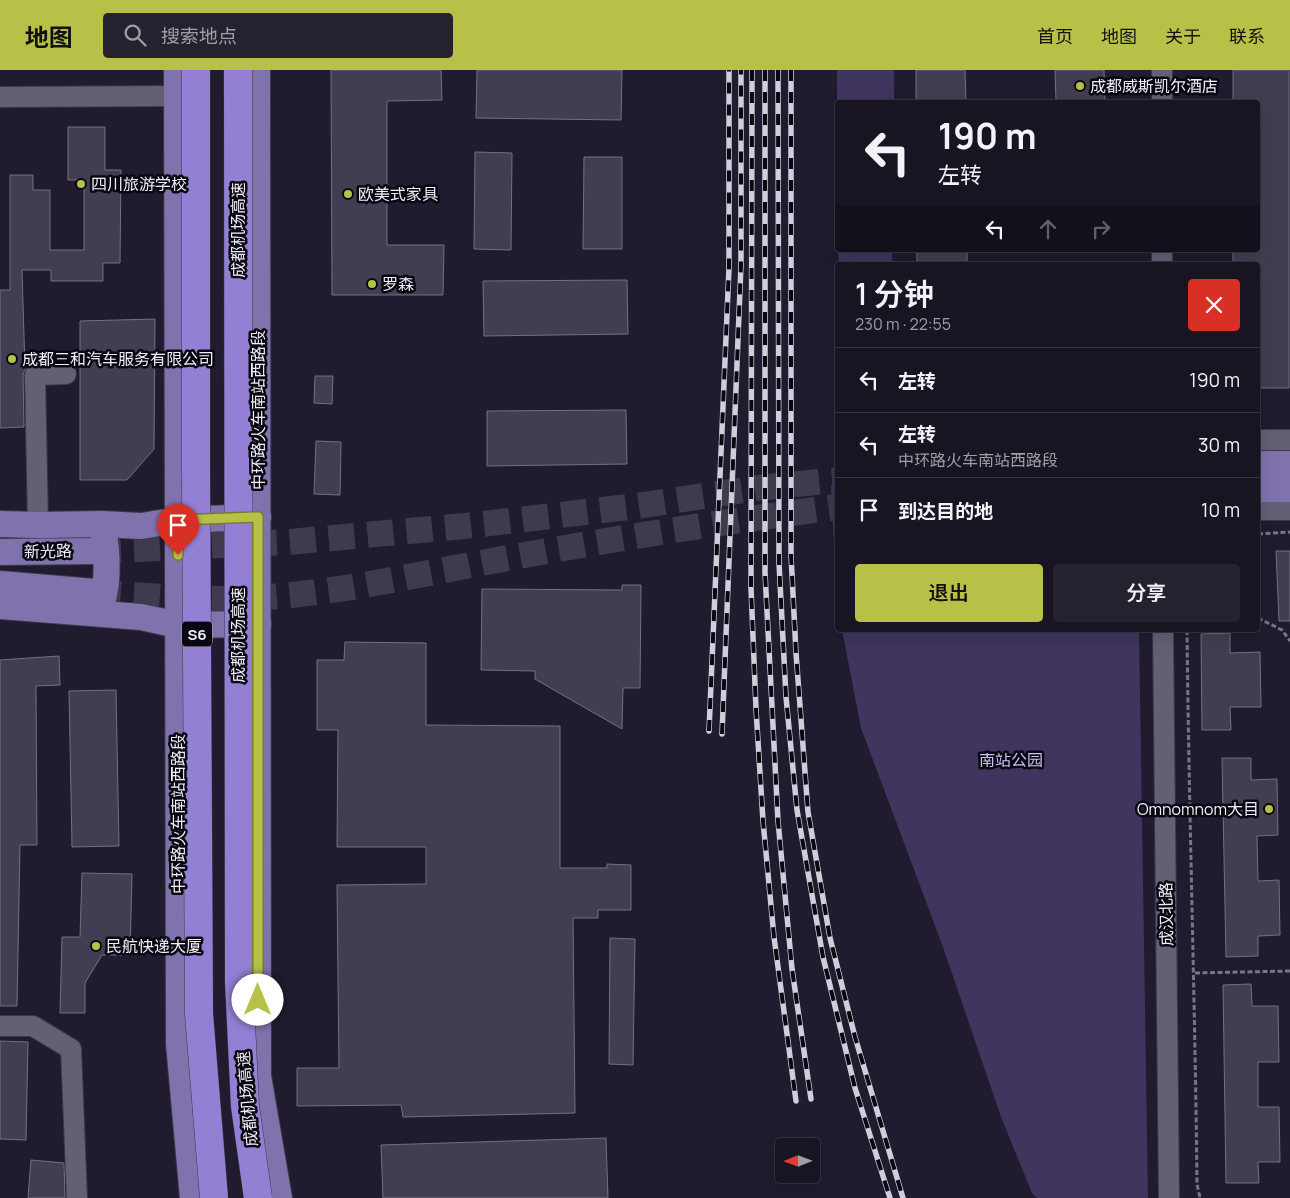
<!DOCTYPE html>
<html lang="zh">
<meta charset="utf-8">
<style>
:root{--surface:#181422;--page:#25212f;--text:#f1f3f6;--muted:#9f9ea5;--line:#363340;--accent:#b7c148}
body{margin:0;font-family:Manrope,"Noto Sans SC",sans-serif;background:var(--page);color:var(--text);height:100vh;display:flex;flex-direction:column;font-size:19px;white-space:nowrap}
*{box-sizing:border-box;margin:0}
p{font-size:16px;color:var(--muted)}
.icon{flex:none;width:28px;height:28px;fill:none;stroke:currentColor;stroke-width:2;stroke-linecap:round;stroke-linejoin:round}
.map{position:relative;flex:1;overflow:hidden}
.side{position:absolute;left:835px;top:192px;width:425px;height:370px;display:flex;flex-direction:column;background:var(--surface);border-radius:5px;box-shadow:0 5px 20px #0002,0 0 0 1px var(--line)}
.side>*{flex:none}
.guide{position:absolute;left:835px;top:30px;width:425px;height:152px;border-radius:5px;box-shadow:0 5px 20px #0002,0 0 0 1px var(--line);background:#181422;color:var(--text);overflow:hidden}
.needle{width:32px;rotate:269deg}
.buttons{position:absolute;left:775px;top:1068px;display:grid;gap:10px}
.buttons a{display:grid;place-items:center;width:45px;height:45px;border-radius:5px;background:var(--surface);box-shadow:0 5px 20px #0002,0 0 0 1px var(--line);font-size:25px}
.pin{position:absolute;display:grid;place-items:center;width:42px;height:42px;color:#fff;margin:-51px -21px;border-radius:50% 50% 50% 0;rotate:-45deg;box-shadow:0 0 5px #0007}
.pin .icon{rotate:45deg}
.me{position:absolute;width:55px;margin:-28px;rotate:0deg;stroke-linejoin:round;filter:drop-shadow(0 0 4px #0008)}
.turn{display:flex;align-items:center;gap:18px;height:105px;padding:0 20px;font-size:22px}
.turn .icon{width:65px;height:65px;stroke-width:2.5}
.turn b{display:block;font-size:35px;line-height:42px}
.lanes{display:flex;align-items:center;height:48px;padding:0 20px;background:#0003;justify-content:center;gap:25px;direction:ltr}
.lanes .off{opacity:.35}
.round{display:grid;place-items:center;flex:none;width:52px;height:52px;border-radius:5px;background:var(--page)}
.overview{display:flex;align-items:center;justify-content:space-between;height:85px;padding:0 20px}
h1{font-size:30px;font-weight:600;line-height:38px}
.primary-button{display:flex;gap:10px;margin-top:auto;padding:10px 20px}
.primary-button a{flex:1;height:58px;border-radius:5px;background:var(--accent);color:#111;font-size:20px;font-weight:600;line-height:58px;text-align:center}
.primary-button a+a{background:var(--page);color:var(--text)}
ul{padding:0;list-style:none}
li{display:flex;align-items:center;gap:15px;height:65px;padding:0 20px;border-top:1px solid var(--line)}
li div{flex:1}
li b{display:block;font-size:19px}
li em{font-style:normal}
header{display:flex;align-items:center;gap:30px;box-sizing:border-box;height:70px;padding:0 25px;background:var(--accent);color:#111}
header strong{font-size:24px}
nav{display:flex;gap:28px;margin-inline-start:auto;font-size:18px}
.search{width:350px;height:45px;background:var(--page);display:flex;align-items:center;gap:12px;box-sizing:border-box;padding:0 18px;border-radius:5px;color:var(--muted);font-size:19px}
.map>svg:first-child{display:block}
</style>
<header>
<strong>地图</strong>
<div class="search"><svg class="icon" aria-label="search" viewBox="0 0 24 24"><circle cx="10" cy="10" r="6"/><path d="M15 15l6 6"/></svg>搜索地点</div>
<nav><a>首页</a><a>地图</a><a>关于</a><a>联系</a></nav>
</header>
<div class="map">
<svg width="1290" height="1128" viewBox="0 0 1290 1128">
<rect width="100%" height="100%" fill="#201b2e"/>
<g fill="#3f355e">
<polygon points="837,0 894,0 894,32 838,32 837,123"/>
<polygon points="838,180 892,180 892,195 839,195"/>
<polygon points="837,401 837,531 831,417"/>
<polygon points="842,560 1139,560 1148,1128 1037,1128 1032,1123 1001,1047 943,877 861,658"/>
</g>
<g fill="#423e52" stroke="#736f86">
<polygon points="331,0 441,0 442,30 387,31 387,175 444,175 443,225 332,225"/>
<polygon points="477,0 622,0 621,50 476,48"/>
<polygon points="916,0 965,0 966,32 916,32"/>
<polygon points="1055,0 1104,0 1105,32 1056,32"/>
<polygon points="1233,0 1289,0 1289,318 1258,318 1258,195 1233,195 1233,180 1258,180 1258,32 1233,32"/>
<polygon points="68,57 105,57 105,100 121,100 120,193 103,193 103,211 51,211 51,200 22,200 25,299 23,305 24,357 0,358 0,220 10,220 10,105 33,105 33,120 50,120 50,180 84,180 84,110 68,110"/>
<polygon points="475,82 512,83 511,180 474,179"/>
<polygon points="584,87 622,87 622,179 583,179"/>
<rect x="917" y="180" width="50" height="15"/>
<polygon points="627,210 628,264 484,266 483,211"/>
<polygon points="155,249 154,379 127,410 80,410 80,251"/>
<polygon points="315,306 333,306 332,334 314,333"/>
<polygon points="626,340 627,394 487,396 487,341"/>
<polygon points="316,371 341,372 340,425 314,424"/>
<polygon points="1276,481 1290,481 1290,551 1279,551"/>
<polygon points="622,515 641,515 640,618 623,618 622,659 535,609 535,601 481,600 482,519 622,520"/>
<polygon points="1230,563 1230,583 1260,582 1261,637 1230,637 1231,660 1202,660 1201,564"/>
<polygon points="345,572 426,573 426,655 560,656 560,798 607,798 607,794 631,795 631,840 598,840 598,848 573,848 575,1043 403,1047 401,1035 297,1036 297,998 339,998 337,815 426,814 426,777 337,777 338,660 317,660 317,590 344,590"/>
<polygon points="59,586 60,615 36,616 37,775 20,775 17,936 0,936 0,590"/>
<polygon points="116,620 119,776 72,777 69,621"/>
<polygon points="1222,688 1251,688 1251,710 1277,709 1278,765 1257,766 1258,811 1279,810 1280,865 1258,866 1258,886 1226,887"/>
<polygon points="82,803 132,804 130,885 102,885 85,913 85,943 60,943 62,867 80,867"/>
<polygon points="610,868 635,869 633,995 609,994"/>
<polygon points="1251,914 1252,936 1278,936 1279,992 1258,992 1258,1037 1279,1037 1280,1092 1258,1092 1259,1113 1226,1113 1223,915"/>
<polygon points="0,971 28,972 26,1070 0,1069"/>
<polygon points="606,1068 608,1128 383,1128 381,1075"/>
<polygon points="31,1090 64,1093 65,1128 28,1128"/>
</g>
<g fill="none" stroke-linecap="round" stroke-linejoin="round">
<g stroke="#3f3a4d" stroke-width="26" stroke-dasharray="26 13" stroke-linecap="butt">
<polyline points="95,481 288,472 465,456 637,436 757,418 838,410"/>
<path d="M 95,522 C 152,526 213,532 269,527 C 350,521 429,502 508,488 C 618,468 727,451 838,437"/>
</g>
<g stroke="#3c3948" stroke-width="22">
<g id="minor">
<polyline points="1162,0 1162,32"/>
<polyline points="0,27 178,26"/>
<polyline points="1162,195 1162,180"/>
<polyline points="1258,370 1290,370"/>
<polyline points="1258,440 1290,440"/>
<polyline points="38,455 35,305 66,304"/>
<polyline points="1163,560 1169,1128"/>
<polyline points="0,956 33,956 71,979 77,1128"/>
</g>
</g>
<g stroke="#3c3948" stroke-width="28">
<g id="major">
<polyline points="177,0 179,974 193,1128"/>
<polyline points="257,0 258,1006 279,1128"/>
<polyline points="1258,394 1290,394"/>
<polyline points="1258,419 1290,419"/>
<polyline points="0,454 38,455 102,454 141,456 179,450 258,447"/>
<polyline points="0,482 95,481"/>
<polyline points="0,514 95,522"/>
<polyline points="0,536 141,547 178,555 258,554"/>
<path d="M 98,541 C 109,523 108,482 103,462"/>
</g>
</g>
<g stroke="#787585" stroke-width="3" stroke-dasharray="5 2.5" stroke-linecap="butt">
<polyline points="1258,464 1290,462"/>
<polyline points="1258,548 1282,560 1290,571"/>
<path d="M 1187,560 C 1189,745 1195,929 1197,1114 L 1200,1128"/>
<polyline points="1195,903 1290,901"/>
</g>
<use href="#minor" stroke="#635f75" stroke-width="20"/>
<use href="#major" stroke="#8072ad" stroke-width="26"/>
<g stroke="#d0cedc" stroke-width="5.5">
<g id="rail">
<polyline points="752,0 751,518 756,639 763,751 774,867 796,1031"/>
<polyline points="765,0 765,503 778,751 792,899 811,1029"/>
<polyline points="778,0 779,493 786,627 797,740 823,887 855,1018 890,1128"/>
<polyline points="791,0 791,485 796,583 808,742 830,868 855,967 903,1128"/>
<polyline points="709,661 729,198 729,0"/>
<polyline points="722,664 741,195 741,0"/>
</g>
</g>
<use href="#rail" stroke="#09070f" stroke-width="4" stroke-dasharray="11" stroke-linecap="butt"/>
<g stroke="#3c3948" stroke-width="29" stroke-linecap="butt">
<g id="highway-bridge">
<polyline points="196,0 196,401 199,944 214,1128"/>
<polyline points="238,0 239,911 245,1036 258,1128"/>
</g>
</g>
<use href="#highway-bridge" stroke="#937fd3" stroke-width="28"/>
</g>
<g fill="none" stroke-linecap="round" stroke-linejoin="round">
<g stroke="#777d2f" stroke-width="12">
<polyline id="route" points="178,485 178,450 258,447 258,930"/>
</g>
<use href="#route" stroke="#b7c148" stroke-width="9"/>
</g>
<g fill="#b7c148" stroke="#09070f" stroke-width="2">
<circle cx="1080" cy="16" r="5"/>
<circle cx="81" cy="114" r="5"/>
<circle cx="348" cy="124" r="5"/>
<circle cx="372" cy="214" r="5"/>
<circle cx="12" cy="289" r="5"/>
<circle cx="1269" cy="739" r="5"/>
<circle cx="96" cy="876" r="5"/>
</g>
<g text-anchor="middle" dominant-baseline="central" stroke-width="5" stroke-linejoin="round" paint-order="stroke">
<rect fill="#09070f" stroke="#aaa8b4" stroke-width="1" x="182" y="551.5" width="30" height="25" rx="4"/>
<g font-size="15" font-weight="bold" fill="#efedfa">
<text x="197" y="564">S6</text>
</g>
<g font-size="16" fill="#efedfa" stroke="#09070f" text-anchor="start">
<text x="1090" y="16">成都威斯凯尔酒店</text>
<text x="91" y="114">四川旅游学校</text>
<text x="358" y="124">欧美式家具</text>
<text x="382" y="214">罗森</text>
<text x="22" y="289">成都三和汽车服务有限公司</text>
<text x="1259" y="739" text-anchor="end">Omnomnom大目</text>
<text x="106" y="876">民航快递大厦</text>
</g>
<g font-size="16" fill="#efedfa" stroke="#09070f">
<text transform="translate(238 160) rotate(-90)">成都机场高速</text>
<text transform="translate(258 340) rotate(-90)">中环路火车南站西路段</text>
<text transform="translate(48 481) rotate(-1)">新光路</text>
<text transform="translate(238 565) rotate(-90)">成都机场高速</text>
<text transform="translate(178 744) rotate(-90)">中环路火车南站西路段</text>
<text transform="translate(1166 844) rotate(-91)">成汉北路</text>
<text transform="translate(247 1029) rotate(-95)">成都机场高速</text>
</g>
<g font-size="16" fill="#cbbffb" stroke="#09070f">
<text x="1011" y="690">南站公园</text>
</g>
</g>
</svg>
<div class="buttons">
<a><svg class="needle" viewBox="-14 -14 28 28"><path d="M0-13l5 13h-10z" fill="#e53935"/><path d="M0 13l5-13h-10z" fill="#9f9ea5"/></svg></a>
</div>
<div class="pin" style="left:178px;top:485px;background:#d93025"><svg class="icon" aria-label="arrive" viewBox="0 0 24 24"><path d="M6 21V4h12l-3 4 3 4H6"/></svg></div>
<svg class="me" style="left:258px;top:930px" viewBox="-20 -20 40 40"><circle r="19" fill="#fff"/><path d="M0-13L10 11 0 6-10 11z" fill="#b7c148"/></svg>
<div class="guide">
<div class="turn"><svg class="icon" aria-label="left" viewBox="0 0 24 24"><path d="M17 20v-9H6M10 6l-5 5 5 5"/></svg><div><b>190 m</b>左转</div></div>
<div class="lanes"><svg class="icon" aria-label="left" viewBox="0 0 24 24"><path d="M17 20v-9H6M10 6l-5 5 5 5"/></svg><svg class="icon off" aria-label="ahead" viewBox="0 0 24 24"><path d="M12 20V5M6 11l6-6 6 6"/></svg><svg class="icon off" aria-label="right" viewBox="0 0 24 24"><path d="M7 20v-9h11M14 6l5 5-5 5"/></svg></div>
</div>
<section class="side">
<div class="overview"><div><h1>1 分钟</h1><p>230 m · 22:55</p></div><a class="round" style="background:#d93025;color:#fff"><svg class="icon" aria-label="close" viewBox="0 0 24 24"><path d="M6 6l12 12M18 6L6 18"/></svg></a></div>
<ul>
<li><svg class="icon" aria-label="left" viewBox="0 0 24 24"><path d="M17 20v-9H6M10 6l-5 5 5 5"/></svg><div><b>左转</b></div><em>190 m</em></li>
<li><svg class="icon" aria-label="left" viewBox="0 0 24 24"><path d="M17 20v-9H6M10 6l-5 5 5 5"/></svg><div><b>左转</b><p>中环路火车南站西路段</p></div><em>30 m</em></li>
<li><svg class="icon" aria-label="arrive" viewBox="0 0 24 24"><path d="M6 21V4h12l-3 4 3 4H6"/></svg><div><b>到达目的地</b></div><em>10 m</em></li>
</ul>
<div class="primary-button"><a>退出</a><a>分享</a></div>
</section>
</div>
